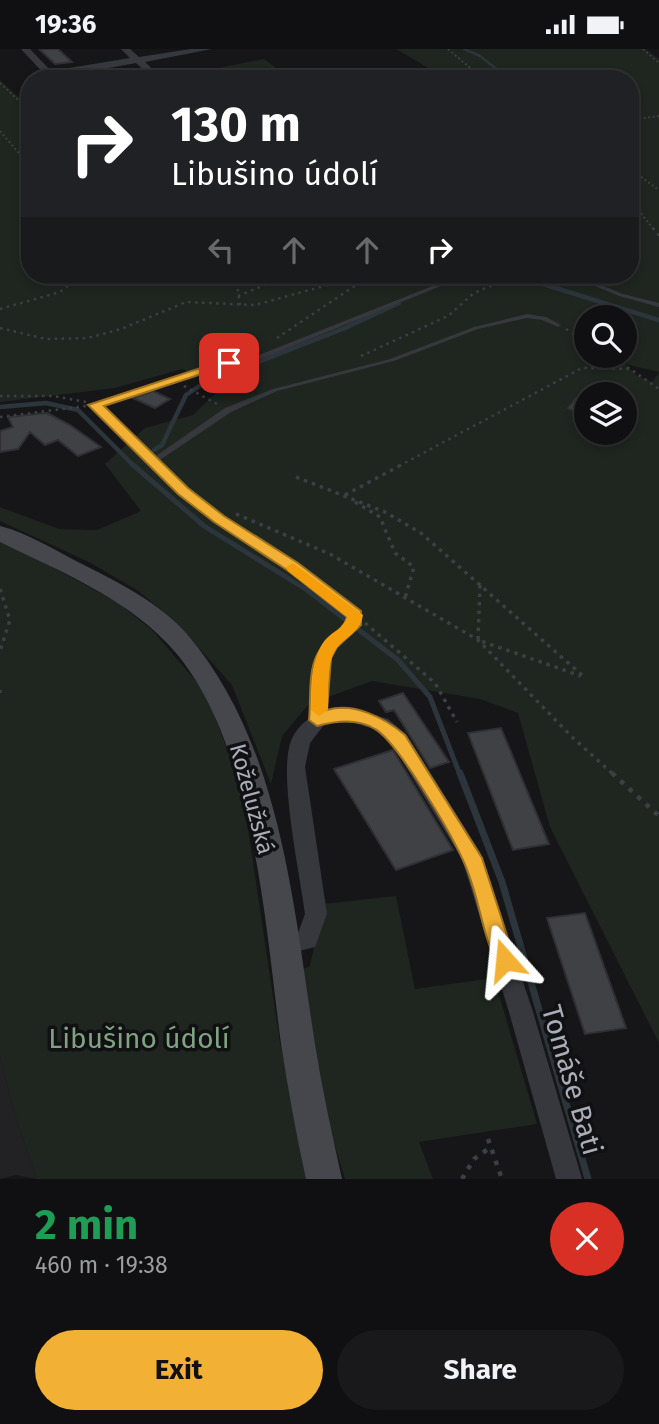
<!DOCTYPE html>
<meta charset="utf-8">
<style>
:root{--surface:#101012;--page:#19191b;--text:#f1f3f6;--muted:#9c9d9f;--line:#303032;--accent:#f2b134}
body{margin:0;font-family:"Fira Sans",sans-serif;background:var(--page);color:var(--text);height:100vh;display:flex;flex-direction:column;font-size:26px;white-space:nowrap}
*{box-sizing:border-box;margin:0}
p{font-size:23px;color:var(--muted)}
.icon{flex:none;width:38px;height:38px;fill:none;stroke:currentColor;stroke-width:2;stroke-linecap:round;stroke-linejoin:round}
.map{position:relative;height:1130px;overflow:hidden}
.side{display:flex;flex-direction:column;background:var(--surface);flex:1}
.side>*{flex:none}
.guide{position:absolute;left:21px;top:21px;width:618px;height:214px;border-radius:28px;box-shadow:0 4px 10px #0003,0 0 0 2px var(--line);background:#202124;color:#fff;overflow:hidden}
.fabs{position:absolute;left:574px;top:256px;display:grid;gap:14px}
.fabs a{display:grid;place-items:center;width:63px;height:63px;border-radius:50%;background:var(--surface);box-shadow:0 4px 10px #0003,0 0 0 2px var(--line);font-size:35px}
.pin{position:absolute;display:grid;place-items:center;width:60px;height:60px;color:#fff;margin:-30px;border-radius:14px;box-shadow:0 4px 10px #0006}
.me{position:absolute;width:77px;margin:-38px;rotate:342deg;stroke-linejoin:round;filter:drop-shadow(0 0 5px #0008)}
.turn{display:flex;align-items:center;gap:24px;height:147px;padding:0 35px;font-size:32px}
.turn .icon{width:91px;height:91px;stroke-width:2.5}
.turn b{display:block;font-size:49px;line-height:60px}
.lanes{display:flex;align-items:center;height:66px;padding:0 35px;background:#0003;justify-content:center;gap:35px;direction:ltr}
.lanes .off{opacity:.35}
.round{display:grid;place-items:center;flex:none;width:74px;height:74px;border-radius:37px;background:var(--page)}
.summary{display:flex;align-items:center;justify-content:space-between;height:119px;padding:0 35px}
h1{font-size:42px;font-weight:700;line-height:52px;color:#1e9e55}
.action{display:flex;gap:14px;margin-top:auto;padding:14px 35px}
.action a{flex:1;height:80px;border-radius:42px;background:var(--accent);color:#111;font-size:28px;font-weight:700;line-height:80px;text-align:center}
.action a+a{background:var(--page);color:var(--text)}
.status{display:flex;justify-content:space-between;align-items:center;height:49px;padding:0 35px;background:var(--surface);direction:ltr}
.status svg{height:19px;fill:currentColor}
.map>svg:first-child{display:block}
</style>
<div class="status"><b>19:36</b><svg viewBox="0 0 49 12"><path d="M0 12V9h3v3zM5 12V6h3v6zM10 12V3h3v9zM15 12V0h3v12zM26 1h20v11H26zM47 4h2v5h-2z"/></svg></div>
<div class="map">
<svg width="659" height="1130" viewBox="0 0 659 1130">
<rect width="100%" height="100%" fill="#161618"/>
<polygon fill="#222225" points="0,1006 14,1063 37,1130 16,1126 0,1130"/>
<g fill="#1e261f" fill-rule="evenodd">
<path d="M 396,0 L 646,0 L 659,10 L 659,323 L 625,315 L 636,326 L 652,333 L 659,324 L 659,994 L 550,778 L 518,664 L 480,650 L 372,632 L 309,655 L 282,687 L 271,735 L 232,636 L 174,571 L 137,541 L 89,513 L 0,472 L 0,458 L 59,480 L 97,481 L 141,462 L 105,415 L 145,379 L 193,366 L 223,337 L 182,320 L 115,339 L 0,353 L 0,31 L 30,59 L 30,226 L 630,226 L 630,30 L 447,30 ZM 586,268 L 625,268 L 625,306 L 586,306 ZM 586,345 L 625,345 L 625,383 L 586,383 Z"/>
<polygon points="264,10 291,30 173,28"/>
<polygon points="0,490 117,553 152,581 206,644 242,740 280,994 309,1130 37,1130 14,1063 0,1006"/>
<polygon points="396,847 415,940 494,929 537,1075 419,1093 433,1130 345,1130 317,1039 301,921 310,917 323,855"/>
</g>
<g fill="none" stroke-linecap="round" stroke-linejoin="round">
<polyline stroke="#2c353c" stroke-width="2.5" points="464,0 480,7 509,30"/>
<g stroke="#2c353c" stroke-width="4.5">
<polyline points="514,226 659,271"/>
<polyline points="444,235 485,226"/>
<polyline points="0,358 46,354 78,361 134,417"/>
<polyline points="154,401 162,396 186,346 204,334 345,279 399,254"/>
</g>
<polyline stroke="#2c353c" stroke-width="5" points="132,415 204,477 307,541 398,611 430,648 460,726"/>
<polyline stroke="#2c353c" stroke-width="7" points="460,724 502,833 588,1130"/>
</g>
<g fill="#404145" stroke="#303034" stroke-width="2">
<polygon points="39,0 58,0 72,13 55,15"/>
<polygon points="153,342 170,350 155,359 133,349"/>
<polygon points="586,344 586,369 568,359 575,350"/>
<polygon points="47,364 70,376 101,398 78,407 58,391 45,396 30,383 18,400 0,403 0,382 13,378 8,368"/>
<polygon points="403,644 449,713 430,719 394,661 386,663 379,652"/>
<polygon points="501,679 549,795 513,801 468,684"/>
<polygon points="393,701 453,801 396,821 334,720"/>
<polygon points="585,864 626,979 585,985 547,869"/>
</g>
<g fill="none" stroke-linecap="round" stroke-linejoin="round">
<g stroke="#3d3f44" stroke-width="2" stroke-dasharray="2 2.5" stroke-linecap="butt">
<polyline points="448,0 483,30"/>
<polyline points="643,0 659,14"/>
<polyline points="0,34 30,62"/>
<polyline points="630,76 631,71 659,67"/>
<polyline points="0,82 30,117"/>
<polyline points="630,120 659,141"/>
<polyline points="630,150 654,181"/>
</g>
<g stroke="#3d3f44" stroke-width="2.5" stroke-dasharray="2.5 4.5" stroke-linecap="butt">
<polyline points="653,179 659,187"/>
<polyline points="236,226 240,257"/>
<polyline points="533,226 554,230 561,228"/>
<polyline points="238,247 289,226"/>
<polyline points="0,260 60,243 81,226"/>
<polyline points="0,279 46,290 88,289 121,280 186,253 255,256 364,226"/>
<polyline points="566,280 586,292"/>
<polyline points="277,289 356,236 352,229"/>
<polyline points="610,306 659,340"/>
<polyline points="361,307 448,267 474,244 516,226"/>
<polyline points="184,337 217,355"/>
<polyline points="0,347 53,347 86,353"/>
<polyline points="0,368 86,357"/>
<polyline points="399,417 582,319 629,320"/>
</g>
<g stroke="#3d3f44" stroke-width="3.5" stroke-dasharray="3.5 5" stroke-linecap="butt">
<polyline points="296,428 385,463 421,484 583,627"/>
<polyline points="345,446 403,415"/>
<polyline points="355,453 380,468 395,504 414,518 405,549"/>
<polyline points="236,465 330,505 478,591 571,687 614,726"/>
<polyline points="480,536 478,591 581,627"/>
<polyline points="0,540 10,571 0,602"/>
<polyline points="365,574 435,634 457,673"/>
<polyline points="0,641 0,644"/>
</g>
<g stroke="#3d3f44" stroke-width="4.5" stroke-dasharray="4.5 7" stroke-linecap="butt">
<polyline points="612,724 659,767"/>
<polyline points="488,1090 502,1130"/>
<polyline points="462,1130 474,1110 491,1098"/>
</g>
<g fill="#37383d" fill-rule="evenodd">
<path d="M 460,226 L 468,226 L 263,309 L 216,318 L 100,357 L 153,409 L 225,359 L 273,340 L 390,310 L 474,278 L 527,265 L 546,268 L 561,276 L 558,278 L 542,271 L 527,269 L 478,280 L 394,312 L 277,342 L 231,363 L 157,413 L 186,440 L 222,468 L 296,516 L 359,566 C 353,585 334,594 327,612 C 320,632 328,654 320,673 L 314,673 C 313,667 314,659 314,651 C 315,632 313,613 326,597 C 334,587 346,580 350,567 L 290,520 L 216,472 L 180,444 L 91,356 L 92,354 L 213,315 L 259,306 Z"/>
<polygon points="568,226 576,226 623,245 659,254 659,258 619,247"/>
</g>
<g fill="#37383d" fill-rule="evenodd">
<polygon points="21,0 30,0 51,22 130,9 121,0 130,0 139,8 191,0 212,0 145,13 163,30 153,30 136,14 49,30"/>
<path d="M 332,659 L 354,660 L 388,670 L 406,685 L 480,803 L 533,963 L 582,1130 L 556,1130 L 509,963 L 462,810 L 392,695 L 374,680 L 354,674 L 333,673 L 324,676 L 310,694 L 305,718 L 327,865 L 315,898 L 282,906 L 274,904 L 271,897 L 274,890 L 298,884 L 305,865 C 300,825 278,725 291,692 C 299,673 314,665 332,659 Z"/>
</g>
<path fill="#45474d" fill-rule="evenodd" d="M 0,477 C 28,484 56,502 82,515 C 118,533 160,554 187,585 C 282,697 293,856 315,995 C 322,1040 332,1085 342,1130 L 306,1130 C 296,1085 288,1040 281,995 C 265,875 254,684 167,594 C 122,547 57,521 0,493 Z"/>
</g>
<path fill="#f2b134" stroke="#9d7322" stroke-width="2" d="M 225,311 L 235,314 L 104,357 L 188,439 L 224,467 L 298,514 L 361,562 L 361,576 L 337,598 L 331,609 L 327,661 C 354,653 385,669 405,686 L 482,809 L 515,911 L 512,917 L 505,920 L 498,917 C 481,884 479,843 462,809 C 450,783 397,692 375,680 C 357,669 336,672 317,677 L 309,671 C 311,652 308,623 317,606 C 324,591 344,582 347,568 L 287,521 L 214,473 L 178,445 L 88,356 Z"/>
<path fill="#f59e0b" d="M 293,514 L 363,566 C 360,584 346,587 336,600 C 326,615 329,643 328,661 L 319,667 L 311,661 C 313,638 310,610 325,591 C 332,583 344,579 347,568 L 288,522 L 286,518 Z"/>
<g text-anchor="middle" dominant-baseline="central" stroke-width="7" stroke-linejoin="round" paint-order="stroke">
<g font-size="23" fill="#a8adb8" stroke="#111113">
<text transform="translate(252 750) rotate(75)">Koželužská</text>
</g>
<g font-size="28" fill="#7fa381" stroke="#111113">
<text x="139" y="989">Libušino údolí</text>
</g>
<g font-size="28" fill="#a8adb8" stroke="#111113">
<text transform="translate(572 1031) rotate(74)">Tomáše Bati</text>
</g>
</g>
</svg>
<div class="fabs">
<a><svg class="icon" aria-label="search" viewBox="0 0 24 24"><circle cx="10" cy="10" r="6"/><path d="M15 15l6 6"/></svg></a>
<a><svg class="icon" aria-label="layers" viewBox="0 0 24 24"><path d="M12 4l9 5-9 5-9-5zM3 14l9 5 9-5"/></svg></a>
</div>
<div class="pin" style="left:229px;top:314px;background:#d93025"><svg class="icon" aria-label="arrive" viewBox="0 0 24 24"><path d="M6 21V4h12l-3 4 3 4H6"/></svg></div>
<svg class="me" style="left:505px;top:911px" viewBox="-20 -20 40 40"><path d="M0-17L14 15 0 8-14 15z" fill="#f2b134" stroke="#fff" stroke-width="4"/></svg>
<div class="guide">
<div class="turn"><svg class="icon" aria-label="right" viewBox="0 0 24 24"><path d="M7 20v-9h11M14 6l5 5-5 5"/></svg><div><b>130 m</b>Libušino údolí</div></div>
<div class="lanes"><svg class="icon off" aria-label="left" viewBox="0 0 24 24"><path d="M17 20v-9H6M10 6l-5 5 5 5"/></svg><svg class="icon off" aria-label="ahead" viewBox="0 0 24 24"><path d="M12 20V5M6 11l6-6 6 6"/></svg><svg class="icon off" aria-label="ahead" viewBox="0 0 24 24"><path d="M12 20V5M6 11l6-6 6 6"/></svg><svg class="icon" aria-label="right" viewBox="0 0 24 24"><path d="M7 20v-9h11M14 6l5 5-5 5"/></svg></div>
</div>
</div>
<section class="side">
<div class="summary"><div><h1>2 min</h1><p>460 m · 19:38</p></div><a class="round" style="background:#d93025;color:#fff"><svg class="icon" aria-label="close" viewBox="0 0 24 24"><path d="M6 6l12 12M18 6L6 18"/></svg></a></div>
<div class="action"><a>Exit</a><a>Share</a></div>
</section>
